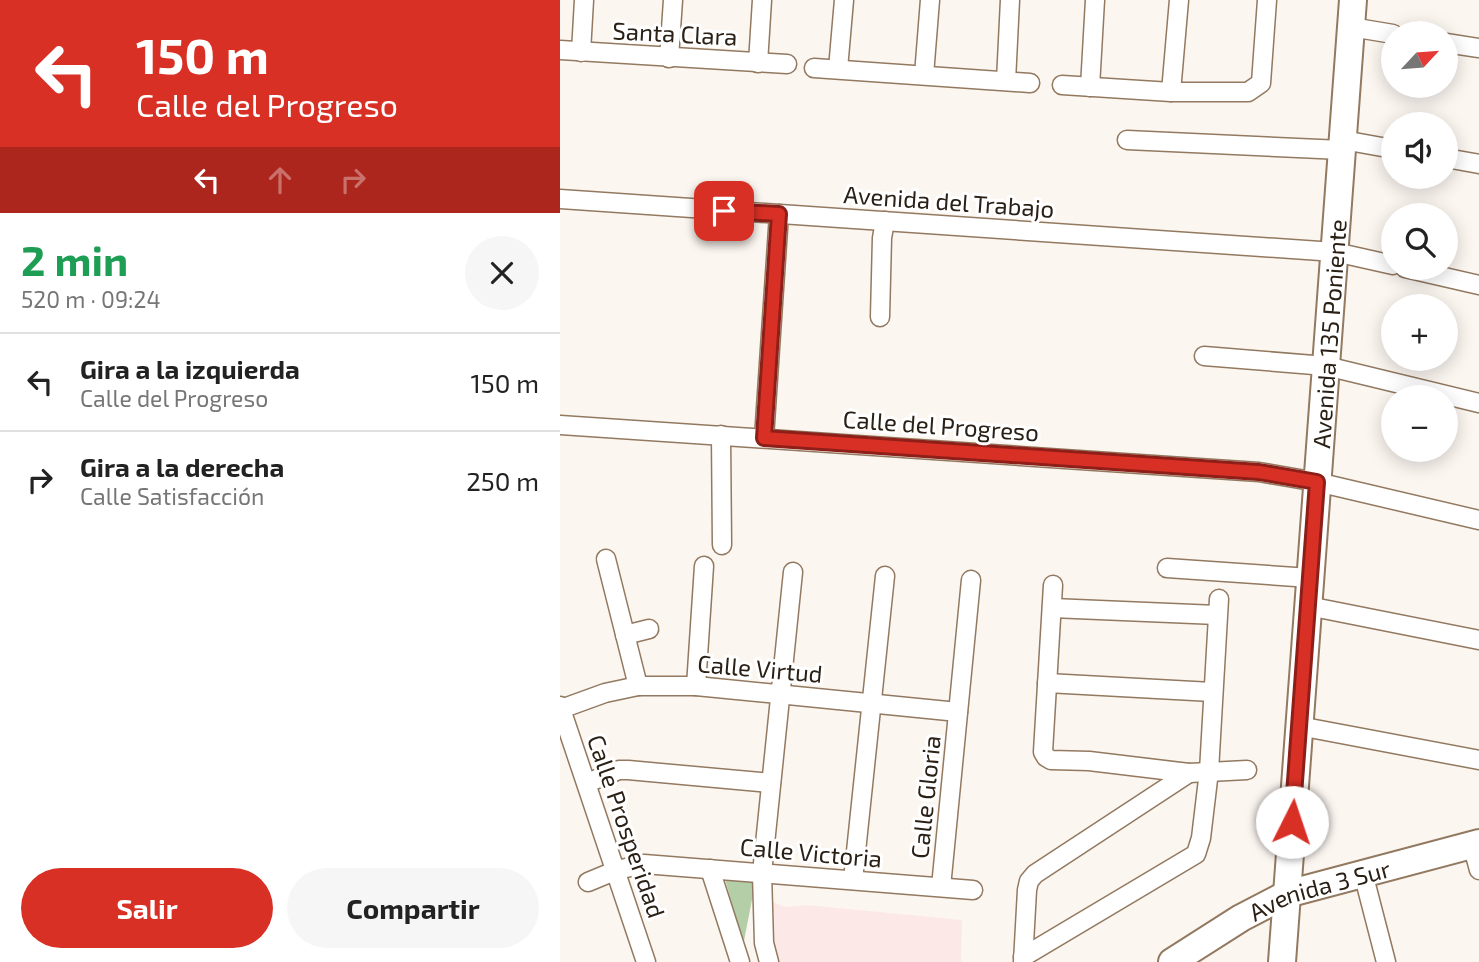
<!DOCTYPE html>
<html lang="es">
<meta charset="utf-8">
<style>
:root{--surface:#fff;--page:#f6f6f6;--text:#222;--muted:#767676;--line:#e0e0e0;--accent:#d93025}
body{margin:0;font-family:"Exo 2",sans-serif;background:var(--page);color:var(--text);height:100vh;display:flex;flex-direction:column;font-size:26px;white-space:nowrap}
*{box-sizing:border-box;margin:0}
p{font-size:23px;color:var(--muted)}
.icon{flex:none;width:38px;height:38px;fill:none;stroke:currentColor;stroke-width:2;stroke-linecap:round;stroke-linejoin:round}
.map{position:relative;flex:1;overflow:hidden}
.panel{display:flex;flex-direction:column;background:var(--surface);width:560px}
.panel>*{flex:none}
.hud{background:#d93025;color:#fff;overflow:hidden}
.needle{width:46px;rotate:64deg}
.controls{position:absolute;left:821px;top:21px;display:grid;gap:14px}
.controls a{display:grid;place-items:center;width:77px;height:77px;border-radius:50%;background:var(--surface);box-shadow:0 4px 18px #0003;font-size:35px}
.pin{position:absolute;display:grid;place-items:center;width:60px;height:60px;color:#fff;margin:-30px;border-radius:14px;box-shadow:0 4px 10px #0006}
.me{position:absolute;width:77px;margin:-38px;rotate:4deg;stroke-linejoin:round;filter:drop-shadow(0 0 5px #0008)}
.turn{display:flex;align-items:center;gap:24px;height:147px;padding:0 21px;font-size:32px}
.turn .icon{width:91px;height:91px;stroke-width:2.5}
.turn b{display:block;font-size:49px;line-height:60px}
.lanes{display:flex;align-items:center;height:66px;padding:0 21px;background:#0003;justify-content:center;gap:35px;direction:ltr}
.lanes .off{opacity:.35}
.round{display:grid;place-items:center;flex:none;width:74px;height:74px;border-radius:37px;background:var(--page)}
.summary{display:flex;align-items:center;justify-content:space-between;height:119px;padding:0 21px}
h1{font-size:42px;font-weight:700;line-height:52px;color:#1e9e55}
.button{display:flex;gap:14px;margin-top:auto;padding:14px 21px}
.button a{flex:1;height:80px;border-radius:42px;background:var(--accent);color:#fff;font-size:28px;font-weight:700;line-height:80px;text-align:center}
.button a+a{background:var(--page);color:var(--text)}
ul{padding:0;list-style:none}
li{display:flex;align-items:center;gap:21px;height:98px;padding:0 21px;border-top:2px solid var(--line)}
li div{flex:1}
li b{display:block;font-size:26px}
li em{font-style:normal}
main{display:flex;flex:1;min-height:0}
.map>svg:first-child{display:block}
</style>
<main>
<section class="panel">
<div class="hud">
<div class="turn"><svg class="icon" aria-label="left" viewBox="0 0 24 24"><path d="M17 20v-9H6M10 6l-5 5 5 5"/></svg><div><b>150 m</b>Calle del Progreso</div></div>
<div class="lanes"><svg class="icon" aria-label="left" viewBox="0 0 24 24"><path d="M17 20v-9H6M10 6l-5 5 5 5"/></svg><svg class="icon off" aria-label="ahead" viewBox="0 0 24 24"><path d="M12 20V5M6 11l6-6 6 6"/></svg><svg class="icon off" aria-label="right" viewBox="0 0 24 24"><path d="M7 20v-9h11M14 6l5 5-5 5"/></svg></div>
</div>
<div class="summary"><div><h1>2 min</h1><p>520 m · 09:24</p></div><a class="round"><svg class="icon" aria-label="close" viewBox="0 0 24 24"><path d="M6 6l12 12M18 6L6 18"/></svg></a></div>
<ul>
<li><svg class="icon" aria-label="left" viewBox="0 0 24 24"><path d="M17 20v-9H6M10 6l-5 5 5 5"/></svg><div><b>Gira a la izquierda</b><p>Calle del Progreso</p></div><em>150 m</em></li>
<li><svg class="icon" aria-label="right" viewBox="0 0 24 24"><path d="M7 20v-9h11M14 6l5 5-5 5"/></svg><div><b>Gira a la derecha</b><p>Calle Satisfacción</p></div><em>250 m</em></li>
</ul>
<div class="button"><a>Salir</a><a>Compartir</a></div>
</section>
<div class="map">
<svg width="919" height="962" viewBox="0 0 919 962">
<rect width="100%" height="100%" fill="#fcf6f1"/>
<polygon fill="#fde8e8" points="204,898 225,907 247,905 402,920 401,962 213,962"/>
<polygon fill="#b4cea7" points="164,875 196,879 183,946"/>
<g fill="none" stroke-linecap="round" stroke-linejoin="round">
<g stroke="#927960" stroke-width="21">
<g id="street">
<polyline points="791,27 833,34"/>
<polyline points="886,43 919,48"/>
<polyline points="0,50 227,64"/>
<polyline points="21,52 24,0"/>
<polyline points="109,58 113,0"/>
<polyline points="198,63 202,0"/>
<polyline points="254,68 470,83"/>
<polyline points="278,69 284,0"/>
<polyline points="364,75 370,0"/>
<polyline points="446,81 450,0"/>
<polyline points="502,85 611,92 688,92 701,83 707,0"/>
<polyline points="530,87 535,0"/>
<polyline points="611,92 619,0"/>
<polyline points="567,140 782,150"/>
<polyline points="783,140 833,149"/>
<polyline points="886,158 919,164"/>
<polyline points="0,199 775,252 833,265"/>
<polyline points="845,268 919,285"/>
<polyline points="320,317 322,238 325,221"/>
<polyline points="644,356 766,366 919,403"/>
<polyline points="0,425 699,472 757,482 919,520"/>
<polyline points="161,435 162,545"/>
<polyline points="204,438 219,214"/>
<polyline points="46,559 78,686"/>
<polyline points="607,568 750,578"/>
<polyline points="493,585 483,752 486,757 491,760 529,761 629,773 687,770"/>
<polyline points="748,606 919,640"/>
<polyline points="492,608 657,615"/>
<polyline points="65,635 89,629"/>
<polyline points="487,683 652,692"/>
<polyline points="136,686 144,566"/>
<polyline points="0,706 86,962"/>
<polyline points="1,709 45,693 78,686 136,686 398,712"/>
<polyline points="739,726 919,760"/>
<polyline points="27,783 59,770 68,770 211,783"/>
<polyline points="912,844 919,870"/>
<polyline points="150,869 180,962"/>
<polyline points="803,873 826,962"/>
<polyline points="293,880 325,576"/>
<polyline points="28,882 57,870 84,864 413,890"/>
<polyline points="381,887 411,580"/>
<polyline points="463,957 636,854 641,838 649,771 659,599"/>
<polyline points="209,962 204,943 202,873 233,572"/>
<polyline points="463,962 467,890 469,881 475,874 629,773"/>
</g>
</g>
<g stroke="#927960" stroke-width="30">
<g id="secondary">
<path id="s1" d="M 612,962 L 681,918 L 727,894 L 919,843"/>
<path id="s2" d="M 722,962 L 793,0"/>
</g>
</g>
<use href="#street" stroke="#fff" stroke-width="18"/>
<use href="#secondary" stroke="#fff" stroke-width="26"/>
</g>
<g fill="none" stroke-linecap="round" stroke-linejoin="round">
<g stroke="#8d1f18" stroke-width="18">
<polyline id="route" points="164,211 219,214 204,438 699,472 757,482 732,822"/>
</g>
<use href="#route" stroke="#d93025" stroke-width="12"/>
</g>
<g text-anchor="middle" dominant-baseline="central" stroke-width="6" stroke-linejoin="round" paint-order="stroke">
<g font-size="24" fill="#2a2016" stroke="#fff">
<text transform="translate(115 33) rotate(3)">Santa Clara</text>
<text transform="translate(389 201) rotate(4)">Avenida del Trabajo</text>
<text stroke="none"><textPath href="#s2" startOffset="630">Avenida 135 Poniente</textPath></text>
<text transform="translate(381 425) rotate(4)">Calle del Progreso</text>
<text transform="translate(200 668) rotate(5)">Calle Virtud</text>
<text transform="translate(365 797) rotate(-84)">Calle Gloria</text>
<text transform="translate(67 826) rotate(71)">Calle Prosperidad</text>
<text transform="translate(251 852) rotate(5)">Calle Victoria</text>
<text stroke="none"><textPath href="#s1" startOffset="166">Avenida 3 Sur</textPath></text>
</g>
</g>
</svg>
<div class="controls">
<a><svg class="needle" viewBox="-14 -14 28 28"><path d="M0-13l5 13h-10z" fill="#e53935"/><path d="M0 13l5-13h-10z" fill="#767676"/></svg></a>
<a><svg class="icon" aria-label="sound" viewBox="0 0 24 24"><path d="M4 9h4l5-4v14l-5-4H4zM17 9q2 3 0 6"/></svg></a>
<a><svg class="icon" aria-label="search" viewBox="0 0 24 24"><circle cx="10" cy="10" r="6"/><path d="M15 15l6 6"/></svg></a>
<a>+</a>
<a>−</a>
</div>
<div class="pin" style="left:164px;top:211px;background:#d93025"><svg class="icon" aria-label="arrive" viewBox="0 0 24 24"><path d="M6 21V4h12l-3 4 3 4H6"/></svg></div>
<svg class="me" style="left:732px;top:822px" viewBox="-20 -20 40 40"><circle r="19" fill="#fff"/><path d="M0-13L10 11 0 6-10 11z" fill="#d93025"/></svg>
</div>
</main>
